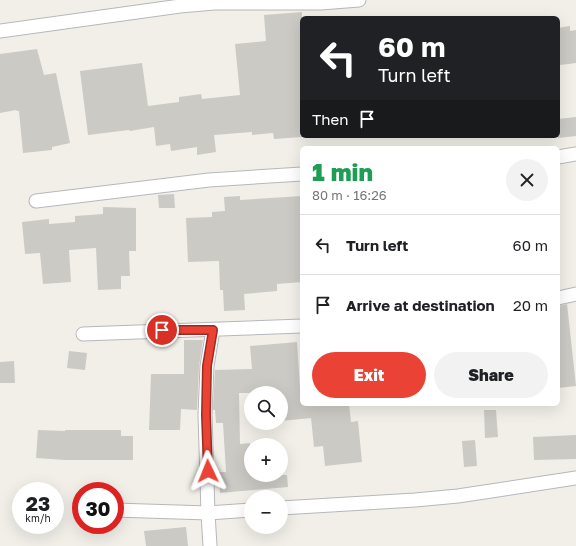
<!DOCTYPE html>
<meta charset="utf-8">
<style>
:root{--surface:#fff;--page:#f2f2f2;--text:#202124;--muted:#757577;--line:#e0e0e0;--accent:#ea4335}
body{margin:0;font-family:"Golos Text",sans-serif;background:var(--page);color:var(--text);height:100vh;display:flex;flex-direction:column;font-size:15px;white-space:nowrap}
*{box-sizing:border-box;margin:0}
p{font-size:13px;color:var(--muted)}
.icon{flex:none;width:22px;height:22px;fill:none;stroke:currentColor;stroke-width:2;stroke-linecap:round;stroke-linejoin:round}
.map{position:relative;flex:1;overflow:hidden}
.sheet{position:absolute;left:300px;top:146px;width:260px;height:260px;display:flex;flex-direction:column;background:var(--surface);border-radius:6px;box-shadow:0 4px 16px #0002}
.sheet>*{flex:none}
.top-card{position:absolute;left:300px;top:16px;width:260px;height:122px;border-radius:6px;box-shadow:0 4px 16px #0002;background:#202124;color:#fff;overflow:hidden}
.fabs{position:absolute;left:244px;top:386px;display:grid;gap:8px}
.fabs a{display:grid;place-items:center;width:44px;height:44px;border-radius:50%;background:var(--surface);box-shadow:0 4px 16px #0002;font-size:20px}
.speed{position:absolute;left:12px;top:482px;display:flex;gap:8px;font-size:20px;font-weight:700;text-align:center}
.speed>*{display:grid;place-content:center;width:52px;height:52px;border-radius:50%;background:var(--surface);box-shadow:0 4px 16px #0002;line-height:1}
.speed small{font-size:10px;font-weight:400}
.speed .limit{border:6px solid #d22;background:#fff;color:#111}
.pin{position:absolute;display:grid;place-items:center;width:34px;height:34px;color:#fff;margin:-17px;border:2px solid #fff;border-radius:50%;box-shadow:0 1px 4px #0007}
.me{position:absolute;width:44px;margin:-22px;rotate:358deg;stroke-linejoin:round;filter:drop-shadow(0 0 3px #0008)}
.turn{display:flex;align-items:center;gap:14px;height:84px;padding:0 12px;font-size:18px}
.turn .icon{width:52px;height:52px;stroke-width:2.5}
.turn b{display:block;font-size:28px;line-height:34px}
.then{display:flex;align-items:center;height:38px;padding:0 12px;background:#0003;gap:8px;font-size:15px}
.round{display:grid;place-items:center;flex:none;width:42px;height:42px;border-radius:21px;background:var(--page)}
.headline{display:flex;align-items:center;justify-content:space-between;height:68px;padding:0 12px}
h1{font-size:24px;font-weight:800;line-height:30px;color:#1e9e55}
.button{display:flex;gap:8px;margin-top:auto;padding:8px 12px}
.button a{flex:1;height:46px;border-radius:24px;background:var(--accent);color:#fff;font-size:16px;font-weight:800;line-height:46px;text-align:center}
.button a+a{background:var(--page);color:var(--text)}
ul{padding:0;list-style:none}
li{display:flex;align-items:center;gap:12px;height:60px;padding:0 12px;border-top:1px solid var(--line)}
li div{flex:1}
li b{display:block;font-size:15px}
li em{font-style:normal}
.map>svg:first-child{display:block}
</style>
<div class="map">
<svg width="576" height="546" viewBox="0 0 576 546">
<rect width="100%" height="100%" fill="#f1efe8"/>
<g fill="#cccac5">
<polygon points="302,12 302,137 274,139 273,133 252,135 252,132 214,135 216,152 197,155 197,147 171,151 170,144 156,146 154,127 130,131 129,130 88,135 80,71 142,63 148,106 179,102 179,97 201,94 202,99 240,95 235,44 266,41 264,15"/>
<polygon points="570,26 570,31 576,30 576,63 560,65 558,28"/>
<polygon points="37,49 44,75 56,73 70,143 52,147 52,150 23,153 19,111 17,111 16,110 0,113 0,54"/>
<polygon points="576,117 576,136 558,138 558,119"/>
<polygon points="174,194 175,208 159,208 158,195"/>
<polygon points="240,196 240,200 302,196 302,282 277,284 277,291 244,294 245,310 224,311 223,290 220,290 219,261 188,262 186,218 212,217 212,212 225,211 224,197"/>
<polygon points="103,207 136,208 136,251 129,251 130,276 121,276 121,289 98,290 96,248 69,250 71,282 43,284 40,253 25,254 22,222 49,219 49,224 75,222 75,216 103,214"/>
<polygon points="567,304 576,386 558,388 558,306"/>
<polygon points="184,340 203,340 199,366 197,410 181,409 180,430 149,430 151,374 184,374"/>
<polygon points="297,342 301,404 349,404 351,422 358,421 362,462 325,466 323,446 314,447 311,418 281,421 281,393 239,393 240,444 250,443 251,475 287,475 288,487 220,493 219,472 226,472 223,423 216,423 215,410 213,410 215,370 252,369 250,346"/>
<polygon points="69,351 87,353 85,370 67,368"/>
<polygon points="14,361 15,383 0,383 0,362"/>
<polygon points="484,410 496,410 498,437 485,438"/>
<polygon points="38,430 65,431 65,430 121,430 121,436 133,436 133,460 65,460 36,458"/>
<polygon points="576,435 576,459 534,460 533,437"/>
<polygon points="475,440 477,466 464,467 462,441"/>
<polygon points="186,527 188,546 146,546 144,531"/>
</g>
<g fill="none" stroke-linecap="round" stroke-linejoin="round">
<g stroke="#b5b8bc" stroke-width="15">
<g id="street">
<polyline points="0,31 180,6 214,3 321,3 359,0"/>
<polyline points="558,157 576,154"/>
<polyline points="36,201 209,180 302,174"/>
<polyline points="558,298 576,294"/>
<path d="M 83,334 C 156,331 229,329 302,326"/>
<polyline points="281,508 415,500 458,496 576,478"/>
<polyline points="80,509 81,509"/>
<polyline points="115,510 208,513 251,510"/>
<polyline points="210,546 208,513 205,415 207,366 213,330"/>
</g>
</g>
<use href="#street" stroke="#fff" stroke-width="13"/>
</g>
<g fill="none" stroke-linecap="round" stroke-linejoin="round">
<g stroke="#982c22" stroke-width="10">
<polyline id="route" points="162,330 213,330 207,366 206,415 208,471"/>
</g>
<use href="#route" stroke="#ea4335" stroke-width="7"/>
</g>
</svg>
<div class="fabs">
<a><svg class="icon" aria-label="search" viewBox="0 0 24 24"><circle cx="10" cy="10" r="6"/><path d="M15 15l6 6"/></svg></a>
<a>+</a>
<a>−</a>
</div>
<div class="speed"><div>23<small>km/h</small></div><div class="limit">30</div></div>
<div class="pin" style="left:162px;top:330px;background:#d93025"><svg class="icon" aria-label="arrive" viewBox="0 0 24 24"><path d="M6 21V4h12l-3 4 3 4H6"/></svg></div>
<svg class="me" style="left:208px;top:471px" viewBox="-20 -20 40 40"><path d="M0-17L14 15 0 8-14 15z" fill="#ea4335" stroke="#fff" stroke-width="4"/></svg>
<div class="top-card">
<div class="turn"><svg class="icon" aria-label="left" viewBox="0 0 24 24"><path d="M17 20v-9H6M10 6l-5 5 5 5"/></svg><div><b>60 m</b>Turn left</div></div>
<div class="then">Then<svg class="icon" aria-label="arrive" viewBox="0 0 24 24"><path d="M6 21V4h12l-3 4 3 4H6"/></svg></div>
</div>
<section class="sheet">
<div class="headline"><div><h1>1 min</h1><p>80 m · 16:26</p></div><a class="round"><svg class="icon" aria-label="close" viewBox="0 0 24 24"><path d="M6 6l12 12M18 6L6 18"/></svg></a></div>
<ul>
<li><svg class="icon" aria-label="left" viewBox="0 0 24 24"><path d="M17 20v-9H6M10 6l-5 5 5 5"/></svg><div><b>Turn left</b></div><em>60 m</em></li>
<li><svg class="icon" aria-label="arrive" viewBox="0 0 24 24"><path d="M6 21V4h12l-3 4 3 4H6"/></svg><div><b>Arrive at destination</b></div><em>20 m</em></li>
</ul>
<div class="button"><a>Exit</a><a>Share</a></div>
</section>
</div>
